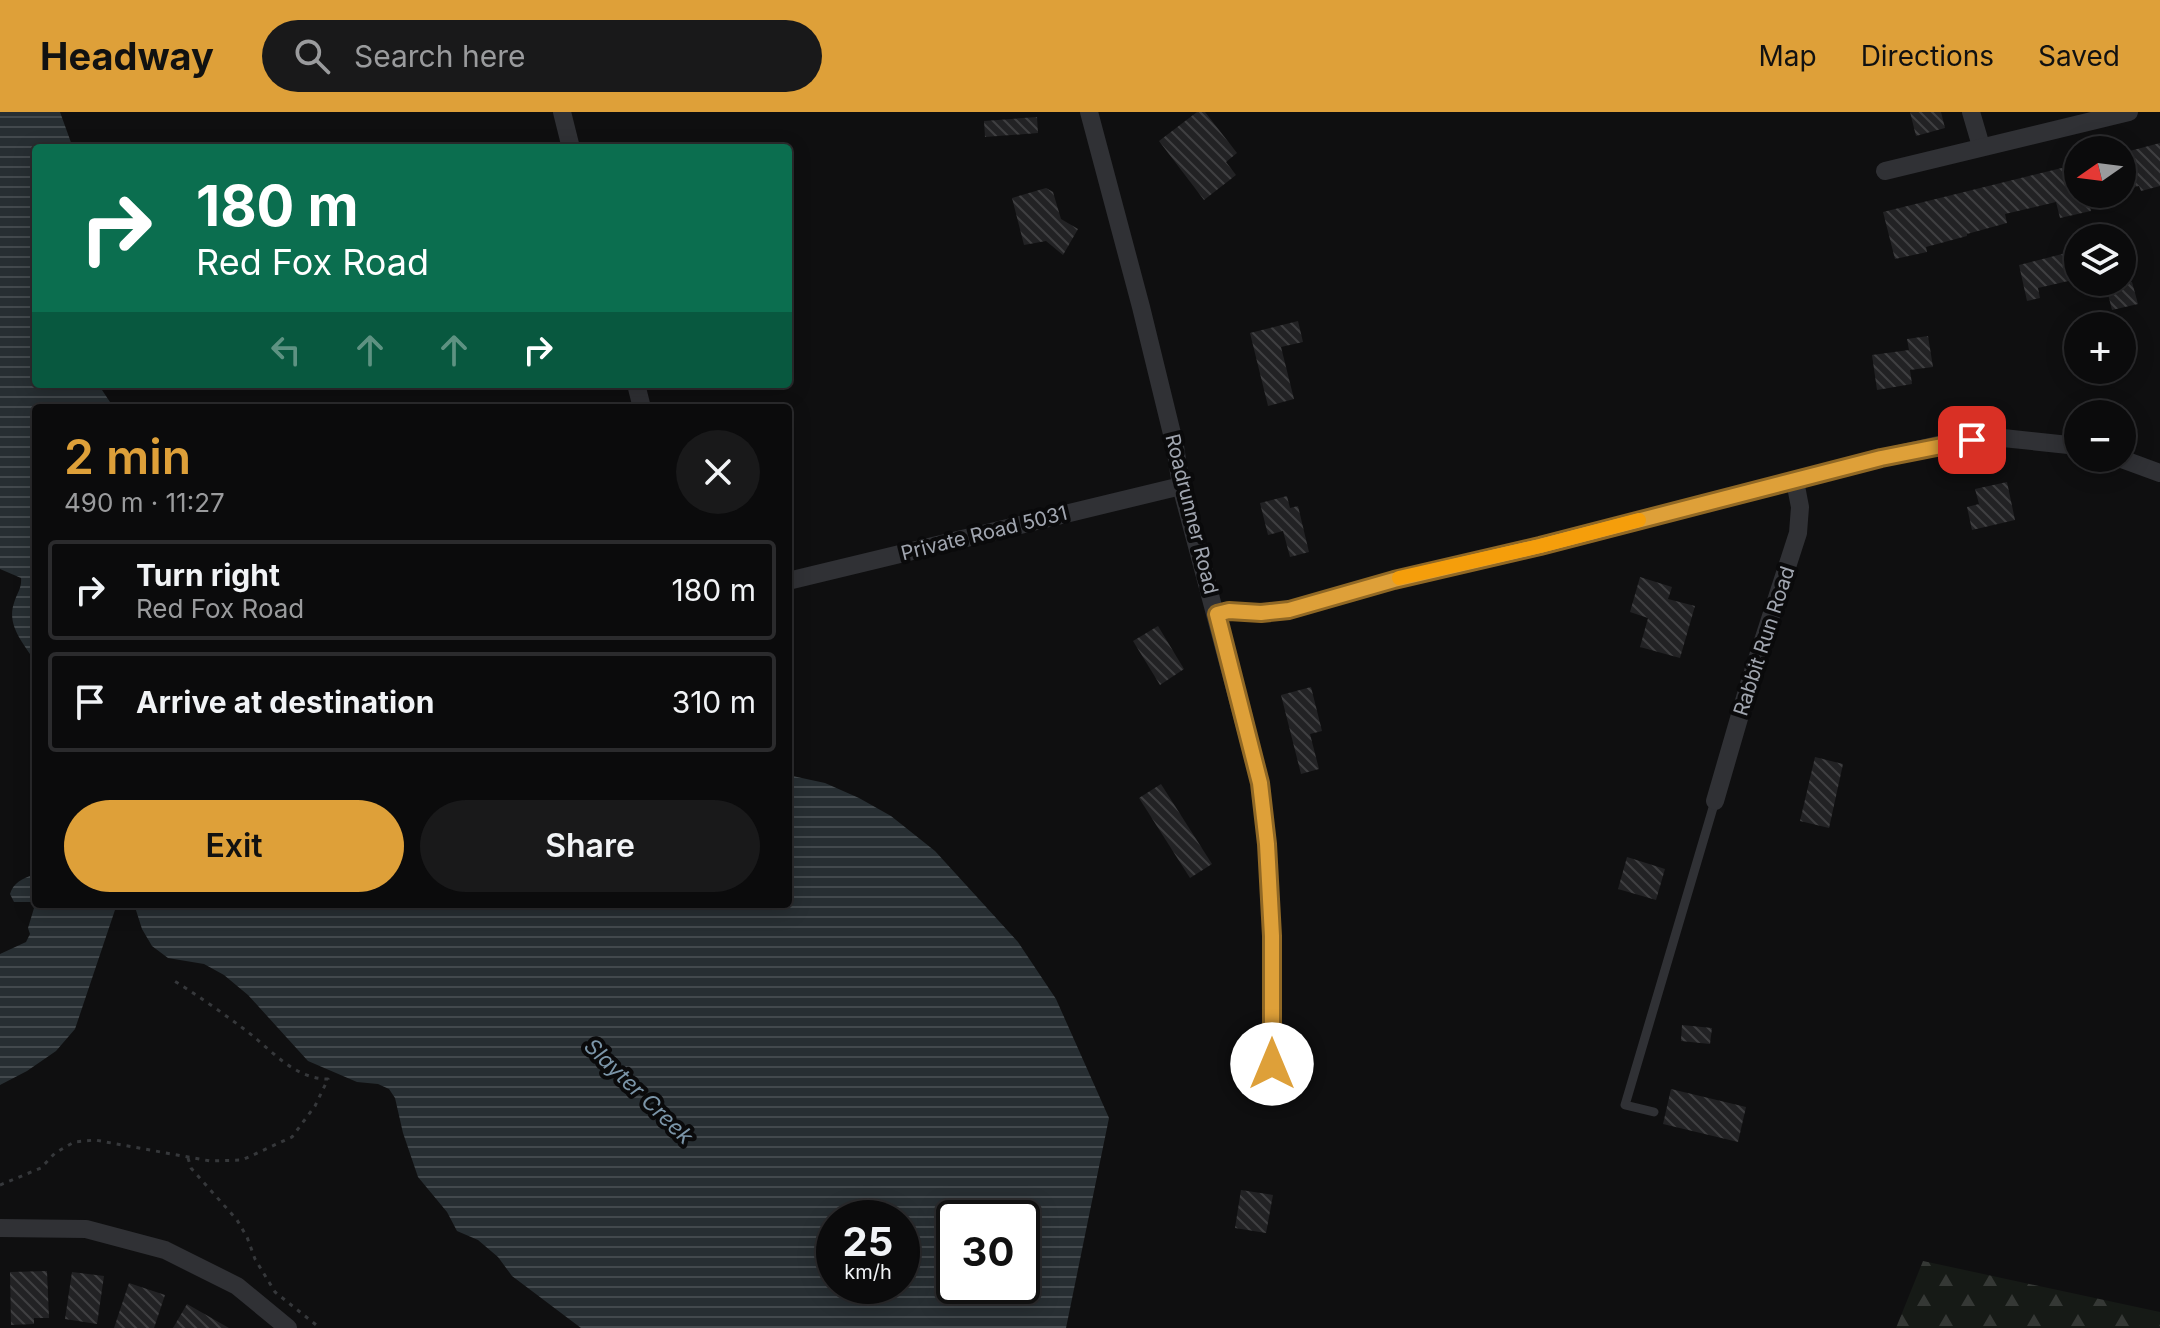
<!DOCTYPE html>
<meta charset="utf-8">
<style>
:root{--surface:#0b0b0c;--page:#19191a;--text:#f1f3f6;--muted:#9a9b9d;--line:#2b2b2d;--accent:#dea039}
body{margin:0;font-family:Inter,sans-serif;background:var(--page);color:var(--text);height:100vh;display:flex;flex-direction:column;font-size:30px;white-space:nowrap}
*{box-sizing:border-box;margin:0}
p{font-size:26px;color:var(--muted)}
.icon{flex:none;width:44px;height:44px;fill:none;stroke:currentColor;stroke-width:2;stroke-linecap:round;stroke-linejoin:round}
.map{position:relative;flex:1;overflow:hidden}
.panel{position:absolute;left:32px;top:292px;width:760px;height:504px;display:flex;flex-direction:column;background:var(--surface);border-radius:8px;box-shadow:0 4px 20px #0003,0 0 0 2px var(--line)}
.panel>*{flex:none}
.guide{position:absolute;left:32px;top:32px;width:760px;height:244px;border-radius:8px;box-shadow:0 4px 20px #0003,0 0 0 2px var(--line);background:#0b6e4f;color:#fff;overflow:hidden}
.needle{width:52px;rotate:256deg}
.buttons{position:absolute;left:2064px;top:24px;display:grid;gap:16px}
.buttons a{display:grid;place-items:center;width:72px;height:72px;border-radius:50%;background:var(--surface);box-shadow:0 4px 20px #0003,0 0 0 2px var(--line);font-size:40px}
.speed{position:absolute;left:816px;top:1088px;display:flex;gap:16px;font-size:40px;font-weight:700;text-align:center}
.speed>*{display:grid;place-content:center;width:104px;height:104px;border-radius:50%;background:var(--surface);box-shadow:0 4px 20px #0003,0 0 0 2px var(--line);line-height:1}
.speed small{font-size:20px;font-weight:400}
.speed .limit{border:4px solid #111;border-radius:12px;background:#fff;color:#111}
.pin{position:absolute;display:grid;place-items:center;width:68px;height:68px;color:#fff;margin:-34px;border-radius:16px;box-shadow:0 4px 12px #0006}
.me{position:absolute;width:88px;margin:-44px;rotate:0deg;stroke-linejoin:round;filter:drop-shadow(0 0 6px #0008)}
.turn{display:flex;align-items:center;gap:28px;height:168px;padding:0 32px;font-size:36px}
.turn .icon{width:104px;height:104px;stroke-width:2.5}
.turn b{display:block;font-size:56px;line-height:68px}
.lanes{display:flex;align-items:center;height:76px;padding:0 32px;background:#0003;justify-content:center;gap:40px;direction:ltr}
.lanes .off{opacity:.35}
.round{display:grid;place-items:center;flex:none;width:84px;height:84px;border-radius:42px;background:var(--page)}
.summary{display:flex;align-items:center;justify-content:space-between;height:136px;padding:0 32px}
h1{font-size:48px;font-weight:600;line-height:60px;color:var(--accent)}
.primary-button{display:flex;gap:16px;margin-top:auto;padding:16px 32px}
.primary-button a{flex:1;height:92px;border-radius:48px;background:var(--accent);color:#111;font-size:32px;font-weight:600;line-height:92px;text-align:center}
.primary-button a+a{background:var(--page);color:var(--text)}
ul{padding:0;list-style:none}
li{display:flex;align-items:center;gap:24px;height:100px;margin:0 16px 12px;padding:0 16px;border:4px solid var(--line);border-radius:8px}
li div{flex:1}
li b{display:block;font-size:30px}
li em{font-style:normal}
header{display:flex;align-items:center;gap:48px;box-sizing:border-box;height:112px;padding:0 40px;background:var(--accent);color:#111}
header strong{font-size:38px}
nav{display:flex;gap:44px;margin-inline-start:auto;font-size:28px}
.search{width:560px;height:72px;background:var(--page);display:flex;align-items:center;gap:20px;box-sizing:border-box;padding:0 28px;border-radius:44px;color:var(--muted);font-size:30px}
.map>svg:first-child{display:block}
</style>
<header>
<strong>Headway</strong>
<div class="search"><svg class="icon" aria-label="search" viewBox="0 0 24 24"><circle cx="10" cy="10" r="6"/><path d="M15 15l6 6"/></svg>Search here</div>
<nav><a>Map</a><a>Directions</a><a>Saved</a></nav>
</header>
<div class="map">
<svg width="2160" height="1216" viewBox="0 0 2160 1216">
<defs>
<pattern id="forest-firs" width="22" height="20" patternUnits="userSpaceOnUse" patternTransform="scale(2)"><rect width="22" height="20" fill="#161a16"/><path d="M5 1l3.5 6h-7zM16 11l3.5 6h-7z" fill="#353835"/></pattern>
<pattern id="water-rules" width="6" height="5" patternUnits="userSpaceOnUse" patternTransform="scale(2)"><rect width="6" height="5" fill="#272e32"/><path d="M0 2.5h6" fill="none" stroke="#43494d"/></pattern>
<pattern id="building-back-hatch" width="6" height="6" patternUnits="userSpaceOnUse" patternTransform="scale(2)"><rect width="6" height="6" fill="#222224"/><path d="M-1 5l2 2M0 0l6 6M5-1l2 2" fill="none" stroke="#3f3f41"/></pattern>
</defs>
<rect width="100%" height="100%" fill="#0f0f10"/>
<polygon fill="url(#forest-firs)" points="1923,1149 2160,1200 2160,1216 1896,1216"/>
<g fill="url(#water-rules)" fill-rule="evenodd">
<path d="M 0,0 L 60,0 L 73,36 L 36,36 L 36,272 L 98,272 L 114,296 L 36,296 L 36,551 C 25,533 6,514 14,491 C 17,481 22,476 21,466 L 0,457 Z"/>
<path d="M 788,663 L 825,671 L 859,686 L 891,704 L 935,739 L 1018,830 L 1056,887 L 1109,1006 L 1066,1216 L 581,1216 L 512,1164 L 498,1145 L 478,1128 L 457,1119 L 447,1100 L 418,1065 L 403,1021 L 395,986 L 389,977 L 378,972 L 357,970 L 308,949 L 248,883 L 224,863 L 204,852 L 168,846 L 152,834 L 142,817 L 134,792 L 788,792 ZM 834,1106 L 902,1106 L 902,1174 L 834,1174 ZM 954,1106 L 1022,1106 L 1022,1174 L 954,1174 Z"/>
<path d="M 36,740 L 36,792 L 117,792 L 75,917 L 56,939 L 27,959 L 0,973 L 0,842 L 26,830 L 30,822 L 28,816 L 34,796 L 31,790 L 14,790 L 10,782 C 13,771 23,766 33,763 L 30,747 Z"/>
</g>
<g fill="url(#building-back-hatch)">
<polygon points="1197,0 1205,0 1237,41 1226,50 1236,63 1204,88 1159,29"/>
<polygon points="1910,0 1941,0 1945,16 1916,24"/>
<polygon points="1037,5 1038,21 985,25 984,9"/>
<polygon points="2160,31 2160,74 2141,79 2139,74 2122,78 2122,41"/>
<polygon points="2078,52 2078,82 2087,82 2091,99 2060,106 2056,90 2005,102 2007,111 1967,122 1967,124 1926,135 1927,140 1895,147 1883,100"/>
<polygon points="1046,76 1053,80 1061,107 1078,117 1063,143 1046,129 1024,133 1012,86"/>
<polygon points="2070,140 2077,167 2038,176 2040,186 2027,189 2019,153"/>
<polygon points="2105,170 2132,170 2138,192 2112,198"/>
<polygon points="1298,209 1303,230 1281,235 1294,287 1268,294 1250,221"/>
<polygon points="1928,224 1933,255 1910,258 1912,272 1877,278 1872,243 1909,238 1907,227"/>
<polygon points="2007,370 2015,408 1972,418 1967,395 1979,392 1975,377"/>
<polygon points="1287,384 1290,396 1298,394 1309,440 1290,445 1283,419 1268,423 1260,391"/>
<polygon points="1640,465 1672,475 1668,487 1695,494 1680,546 1640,535 1648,506 1630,500"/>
<polygon points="1158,514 1184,557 1160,573 1133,529"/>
<polygon points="1311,575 1322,619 1310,622 1319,657 1301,662 1281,583"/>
<polygon points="1815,645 1843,652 1829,716 1800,709"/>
<polygon points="1161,672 1212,752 1190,766 1139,686"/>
<polygon points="1627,745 1665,757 1656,788 1618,777"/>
<polygon points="1682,913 1712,916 1710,932 1681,929"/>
<polygon points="1671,977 1746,995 1738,1030 1663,1012"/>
<polygon points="1241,1078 1273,1083 1266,1121 1235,1116"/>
<polygon points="47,1159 49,1206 34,1206 34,1212 11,1213 10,1160"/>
<polygon points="72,1160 104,1164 97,1212 65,1207"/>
<polygon points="129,1171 165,1183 154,1216 114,1216"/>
<polygon points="187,1192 229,1216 173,1216"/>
</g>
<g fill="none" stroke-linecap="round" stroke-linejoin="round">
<g stroke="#36383b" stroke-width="3" stroke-dasharray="4 6" stroke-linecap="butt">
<polyline points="188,1046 191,1056 237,1108 247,1125 255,1147 275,1180 320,1216"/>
<path d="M 0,1073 L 41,1056 L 55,1041 L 74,1030 L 95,1028 L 210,1049 L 242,1048 L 292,1025 L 315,994 L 328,967 C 293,967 270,936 244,917 C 221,900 196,882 171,867"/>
</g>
<polyline stroke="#303135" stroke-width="9" points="1654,1000 1625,993 1715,689"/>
<g stroke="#303135" stroke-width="18">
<polyline points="562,0 571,36"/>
<polyline points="1089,0 1141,195 1175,334 1181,374 1260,671 1267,732 1272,824 1272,952"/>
<polyline points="1971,0 1981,34"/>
<polyline points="1885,59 2129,0"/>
<polyline points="636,272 642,296"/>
<polyline points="2119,346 2160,361"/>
<polyline points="788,469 1181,374"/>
<polyline points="1217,502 1229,499 1261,501 1289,498 1394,468 1540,434 1881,346 1947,331 2003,326 2078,334"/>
<polyline points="1715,689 1749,572 1798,421 1800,395 1795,369"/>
<polyline points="0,1116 86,1117 165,1138 237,1174 288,1216"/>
</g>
</g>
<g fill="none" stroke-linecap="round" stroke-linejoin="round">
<g stroke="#906825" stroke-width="20">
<polyline id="route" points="1272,952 1272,824 1267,732 1260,671 1217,502 1229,499 1261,501 1289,498 1394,468 1540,434 1881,346 1972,328"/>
</g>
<use href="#route" stroke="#dea039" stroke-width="14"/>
<polyline stroke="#f59e0b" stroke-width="14" points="1399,466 1540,434 1639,408"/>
</g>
<g text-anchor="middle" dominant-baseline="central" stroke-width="8" stroke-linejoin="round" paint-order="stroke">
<g font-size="20" fill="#a1a6b0" stroke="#0a0a0b">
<text transform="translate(1192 402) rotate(76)">Roadrunner Road</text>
<text transform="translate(984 421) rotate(-14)">Private Road 5031</text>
<text transform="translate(1764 529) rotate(-72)">Rabbit Run Road</text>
</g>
<g font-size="22" font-style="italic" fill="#7b95a8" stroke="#0a0a0b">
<text transform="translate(639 979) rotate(44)">Slayter Creek</text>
</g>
</g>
</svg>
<div class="buttons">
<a><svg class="needle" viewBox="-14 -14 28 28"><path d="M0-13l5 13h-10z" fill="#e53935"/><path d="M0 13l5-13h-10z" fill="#9a9b9d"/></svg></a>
<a><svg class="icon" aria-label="layers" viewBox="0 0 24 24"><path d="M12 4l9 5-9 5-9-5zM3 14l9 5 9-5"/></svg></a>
<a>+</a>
<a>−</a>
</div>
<div class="speed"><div>25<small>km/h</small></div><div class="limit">30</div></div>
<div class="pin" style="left:1972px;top:328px;background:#d93025"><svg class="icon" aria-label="arrive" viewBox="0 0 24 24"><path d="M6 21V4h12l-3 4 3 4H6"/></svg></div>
<svg class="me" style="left:1272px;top:952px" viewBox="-20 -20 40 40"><circle r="19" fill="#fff"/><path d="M0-13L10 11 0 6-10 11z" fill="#dea039"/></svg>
<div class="guide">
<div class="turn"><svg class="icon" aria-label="right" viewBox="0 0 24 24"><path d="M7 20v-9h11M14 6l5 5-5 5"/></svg><div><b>180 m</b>Red Fox Road</div></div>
<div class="lanes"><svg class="icon off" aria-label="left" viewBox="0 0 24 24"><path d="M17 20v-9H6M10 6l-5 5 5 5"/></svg><svg class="icon off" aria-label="ahead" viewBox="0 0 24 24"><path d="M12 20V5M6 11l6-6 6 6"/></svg><svg class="icon off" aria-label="ahead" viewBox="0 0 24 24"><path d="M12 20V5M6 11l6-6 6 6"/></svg><svg class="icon" aria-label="right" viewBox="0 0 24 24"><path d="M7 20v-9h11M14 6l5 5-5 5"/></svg></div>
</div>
<section class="panel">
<div class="summary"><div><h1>2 min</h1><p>490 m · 11:27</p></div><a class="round"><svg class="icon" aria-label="close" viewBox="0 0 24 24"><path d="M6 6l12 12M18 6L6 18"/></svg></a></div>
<ul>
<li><svg class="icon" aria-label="right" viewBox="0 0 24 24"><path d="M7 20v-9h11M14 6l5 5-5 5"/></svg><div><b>Turn right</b><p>Red Fox Road</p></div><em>180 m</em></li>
<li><svg class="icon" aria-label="arrive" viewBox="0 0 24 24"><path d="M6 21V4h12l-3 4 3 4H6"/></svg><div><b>Arrive at destination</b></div><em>310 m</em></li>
</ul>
<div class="primary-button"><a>Exit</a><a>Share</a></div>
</section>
</div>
